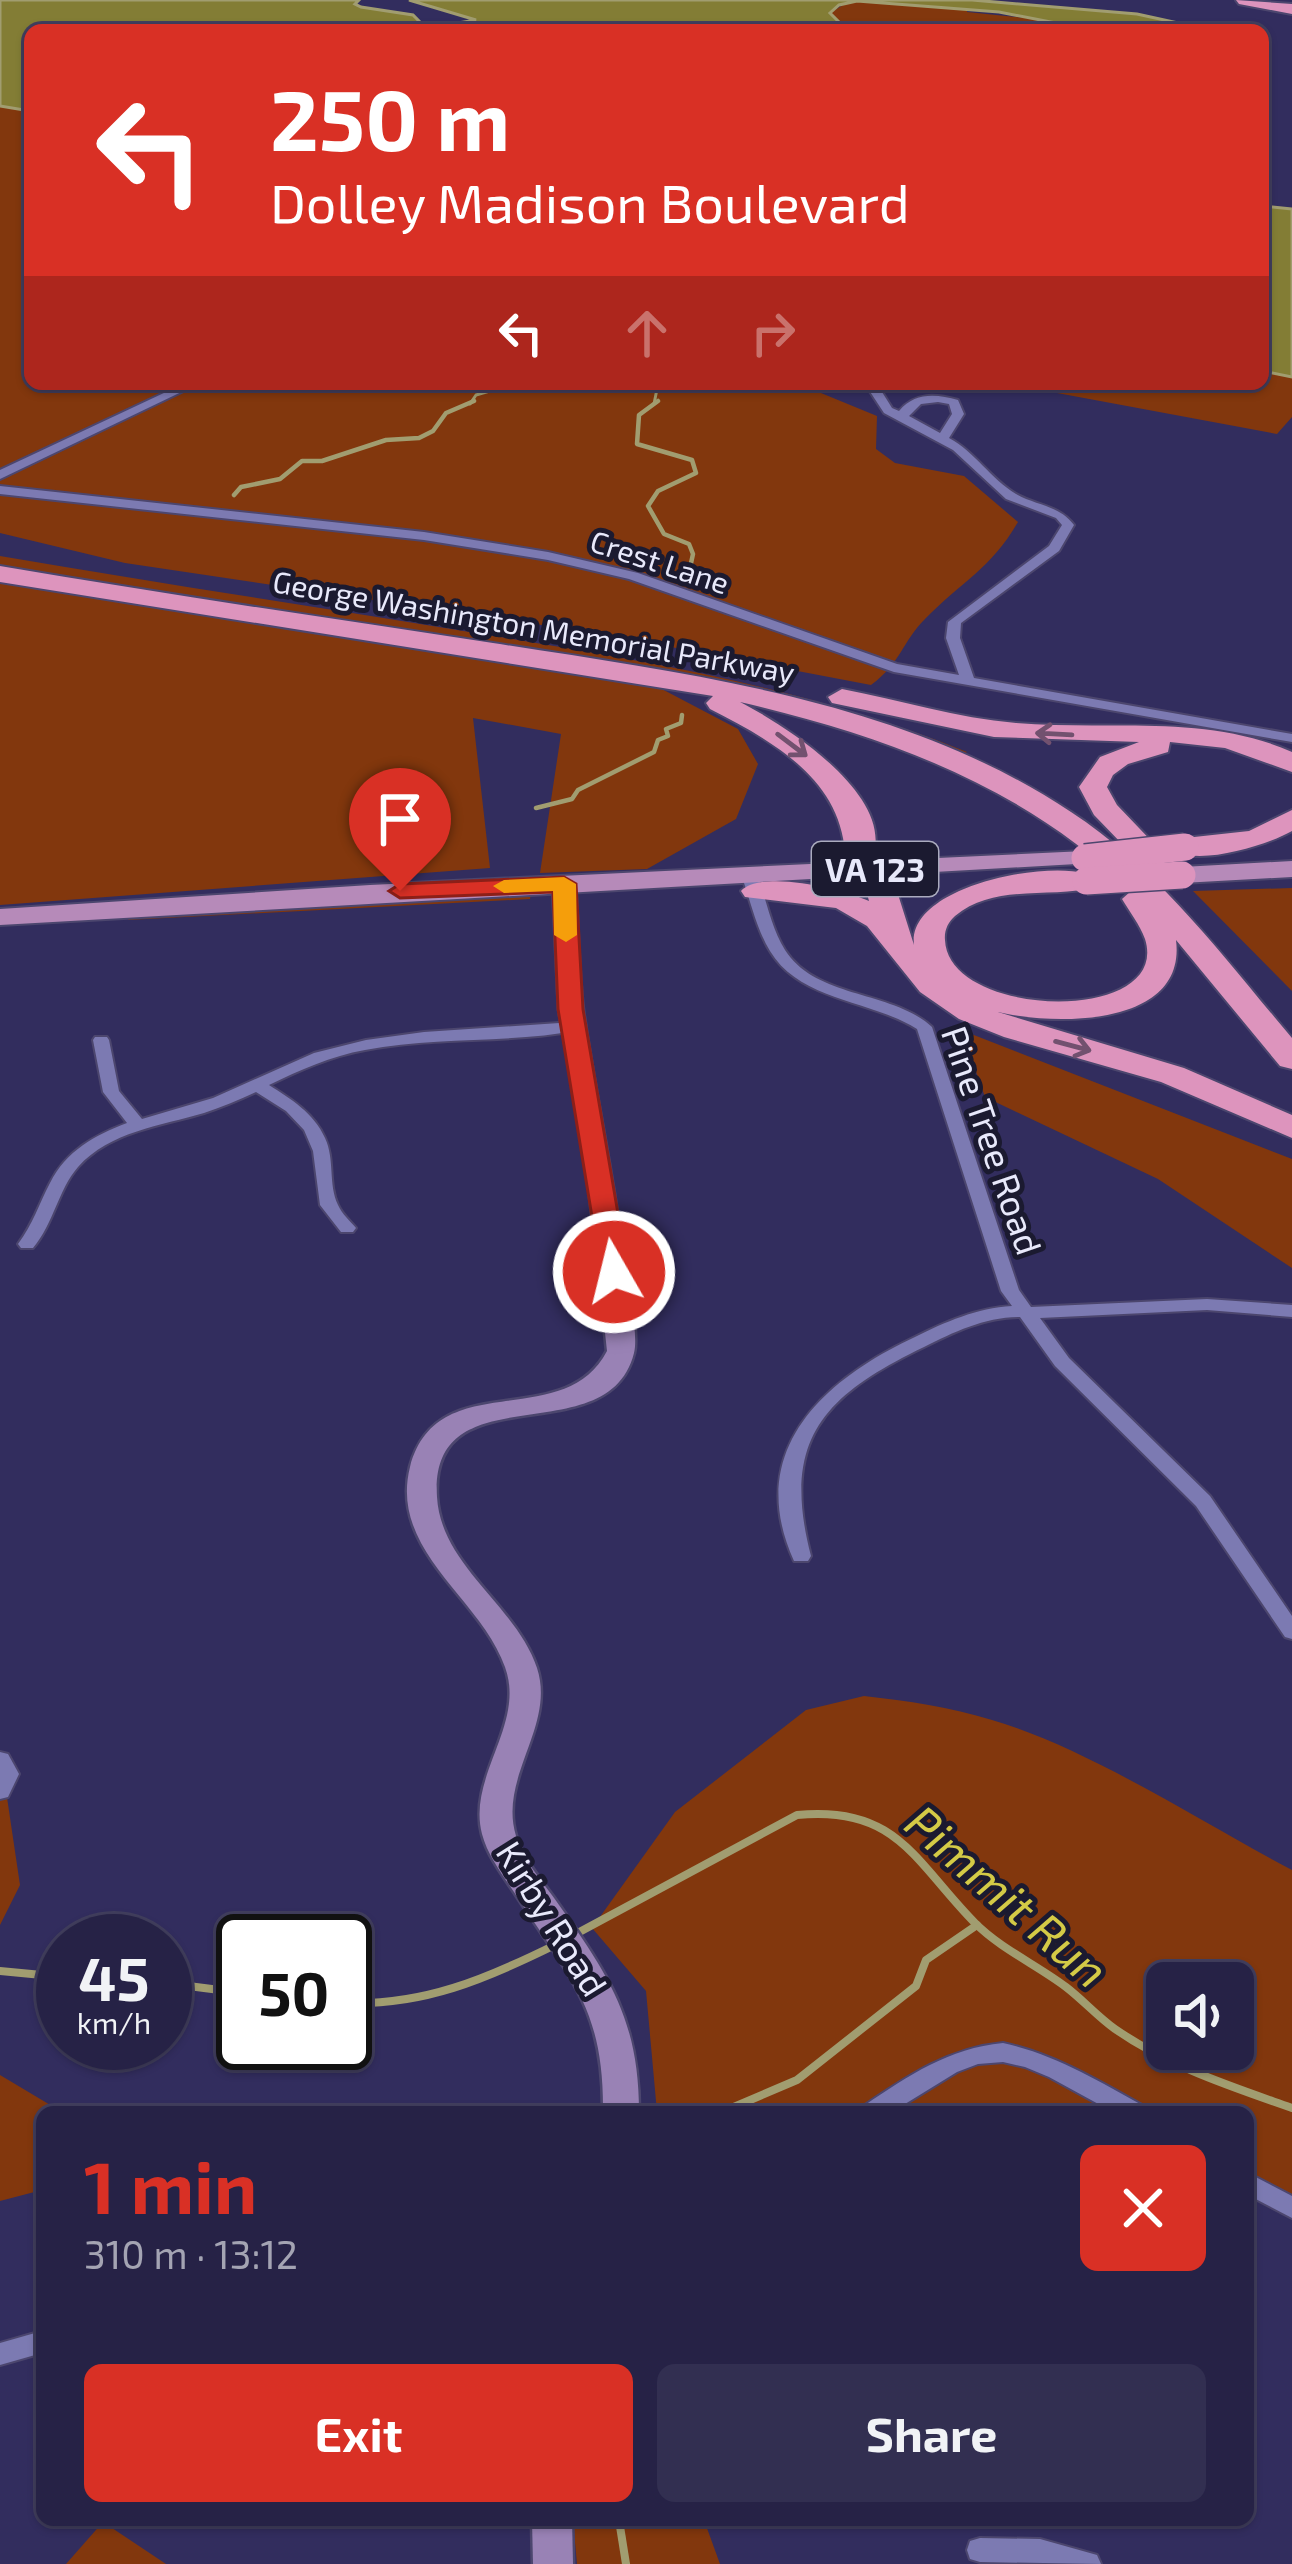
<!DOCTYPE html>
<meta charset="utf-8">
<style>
:root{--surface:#262246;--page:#322f51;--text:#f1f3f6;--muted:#a4a4b3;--line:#423f5f;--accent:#d93025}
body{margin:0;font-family:"Exo 2",sans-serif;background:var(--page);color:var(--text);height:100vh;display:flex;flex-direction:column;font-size:45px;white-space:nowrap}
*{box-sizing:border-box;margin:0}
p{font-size:39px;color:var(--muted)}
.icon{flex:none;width:66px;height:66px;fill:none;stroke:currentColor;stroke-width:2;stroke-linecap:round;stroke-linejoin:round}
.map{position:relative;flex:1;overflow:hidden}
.panel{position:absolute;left:36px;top:2106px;width:1218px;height:420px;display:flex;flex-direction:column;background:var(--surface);border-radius:18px;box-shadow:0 3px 9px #0004,0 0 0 3px var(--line)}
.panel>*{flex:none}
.top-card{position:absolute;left:24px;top:24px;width:1245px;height:366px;border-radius:18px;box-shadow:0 3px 9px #0004,0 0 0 3px var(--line);background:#d93025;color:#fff;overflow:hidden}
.controls{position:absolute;left:1146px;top:1962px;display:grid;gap:24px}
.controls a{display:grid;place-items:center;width:108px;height:108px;border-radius:18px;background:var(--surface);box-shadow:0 3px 9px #0004,0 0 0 3px var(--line);font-size:60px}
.speed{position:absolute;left:36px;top:1914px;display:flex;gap:24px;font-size:60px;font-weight:700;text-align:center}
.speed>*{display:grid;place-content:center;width:156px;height:156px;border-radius:50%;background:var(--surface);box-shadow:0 3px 9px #0004,0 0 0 3px var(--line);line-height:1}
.speed small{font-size:30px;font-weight:400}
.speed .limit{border:6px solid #111;border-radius:18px;background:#fff;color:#111}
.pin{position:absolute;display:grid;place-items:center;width:102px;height:102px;color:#fff;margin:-123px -51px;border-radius:50% 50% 50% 0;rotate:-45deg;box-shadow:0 0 12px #0007}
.pin .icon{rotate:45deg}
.me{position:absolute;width:132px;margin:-66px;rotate:352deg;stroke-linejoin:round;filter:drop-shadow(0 0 9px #0008)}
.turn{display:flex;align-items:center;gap:42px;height:252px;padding:0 48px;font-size:54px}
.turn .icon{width:156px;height:156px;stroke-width:2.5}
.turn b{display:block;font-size:84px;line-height:102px}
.lanes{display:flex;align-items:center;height:114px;padding:0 48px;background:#0003;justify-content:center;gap:60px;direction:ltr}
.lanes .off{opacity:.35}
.round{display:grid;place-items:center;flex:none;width:126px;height:126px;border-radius:18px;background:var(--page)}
.summary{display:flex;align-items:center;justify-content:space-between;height:204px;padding:0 48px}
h1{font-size:72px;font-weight:700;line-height:90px;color:var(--accent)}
.action{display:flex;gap:24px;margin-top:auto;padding:24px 48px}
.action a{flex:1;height:138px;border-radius:18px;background:var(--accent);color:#fff;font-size:48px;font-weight:700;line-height:138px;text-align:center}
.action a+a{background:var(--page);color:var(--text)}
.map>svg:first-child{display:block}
</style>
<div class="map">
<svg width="1292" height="2564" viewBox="0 0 1292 2564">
<rect width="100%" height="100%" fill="#322d5e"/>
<g fill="#82370d" fill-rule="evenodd">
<polygon points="851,0 968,0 967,12 1146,30 847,30 830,13"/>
<path d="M 0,106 L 30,111 L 30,384 L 799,384 L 877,416 L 876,449 L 895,463 L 964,476 L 1018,522 C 990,570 962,581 925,619 C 902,642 901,663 871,685 L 608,635 L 125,563 L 0,533 Z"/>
<polygon points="1263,371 1292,377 1292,417 1277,434 1041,390 1032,384 1263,384"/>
<path d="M 0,556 C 162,584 325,608 488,635 C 652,662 813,689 967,752 L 961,756 L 844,716 L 0,570 Z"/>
<polygon points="0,577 658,687 738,729 758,764 736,819 647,869 540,873 561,734 473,718 490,868 0,905"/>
<polygon points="1292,888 1292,991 1193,891"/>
<polygon points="531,894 530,899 128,920 129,917"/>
<polygon points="961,1030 1292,1159 1292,1268 1158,1179 985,1097"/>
<path d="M 864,1696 C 908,1701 950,1707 992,1720 C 1088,1748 1201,1822 1292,1870 L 1292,2202 L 1248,2189 L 1248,2112 L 994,2112 L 974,2106 L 969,2112 L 657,2112 L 646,1991 L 592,1928 L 675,1812 L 806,1710 ZM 1167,1983 L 1233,1983 L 1233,2049 L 1167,2049 Z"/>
<polygon points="0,1780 5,1784 20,1885 0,1925"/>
<polygon points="0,2075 62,2112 42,2112 42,2190 0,2201"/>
<polygon points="573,2520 704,2520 720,2564 577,2564"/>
<polygon points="103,2522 166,2564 66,2564"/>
</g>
<g fill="#837d35" stroke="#a19d70" stroke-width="3">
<polygon points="0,0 359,0 355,4 361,7 413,15 421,23 456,29 461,27 452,24 476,20 409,0 972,0 1137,14 1210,30 1061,24 999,12 857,1 839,5 830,13 847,30 30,30 30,111 0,106"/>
<polygon points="1263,206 1292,209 1292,377 1263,371"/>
</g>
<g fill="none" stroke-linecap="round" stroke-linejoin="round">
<g stroke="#a19d70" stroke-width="3">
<polyline points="470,404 476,395 514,384"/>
<polyline points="654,404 658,384"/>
</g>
<g stroke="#a19d70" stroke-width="4.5">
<polyline points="658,401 639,415 637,444 692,460 696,473 658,491 648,506 664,534 689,544 693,554 688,577"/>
<polyline points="234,495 241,487 280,479 302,461 322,461 386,440 419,438 433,431 446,413 474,401"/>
<polyline points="536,808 572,799 578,790 654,752 658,740 668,736 666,729 681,723 682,715"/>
</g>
<g stroke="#a19d70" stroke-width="8">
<path d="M 572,1936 L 797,1815 C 897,1805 915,1862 975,1923 C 1001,1949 1037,1965 1066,1987 C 1083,2000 1098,2017 1115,2029 C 1170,2067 1230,2086 1292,2108"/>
<polyline points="0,1971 63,1977"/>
<polyline points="165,1983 243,1993"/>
<path d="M 345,2003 C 423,2006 486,1979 555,1945"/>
<polyline points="722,2112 797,2080 916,1986 926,1960 977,1925"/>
<polyline points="619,2520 626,2564"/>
</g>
<g stroke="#4c466e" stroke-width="4">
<g id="street">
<polygon points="183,384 198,384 0,479 0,470"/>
<path d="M 865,384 L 877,384 L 892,408 L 899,411 C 915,392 936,394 958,400 L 964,414 L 949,438 C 975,452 991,479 1016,494 C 1037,506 1059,505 1074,525 L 1059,551 L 961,623 L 960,638 L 974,678 L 1292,734 L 1292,742 L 894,672 L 629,579 L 548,560 L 424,540 L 0,494 L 0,486 L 424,532 L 548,552 L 638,573 L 897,664 L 959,675 L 946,638 L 948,622 L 1049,546 L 1062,525 L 1056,518 L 1006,499 L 953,450 L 884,413 ZM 938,402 L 949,404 L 952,414 L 940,433 L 909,416 L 921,404 Z"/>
<path d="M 751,875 L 759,880 C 767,903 772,929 785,950 C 816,999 892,990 932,1027 L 1019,1290 L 1031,1307 L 1207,1299 L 1292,1305 L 1292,1317 L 1207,1310 L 1040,1318 L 1069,1358 L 1210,1496 L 1292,1616 L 1292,1639 L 1285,1637 L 1196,1506 L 1055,1366 L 1020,1317 C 985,1317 954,1332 924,1347 C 822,1396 781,1441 811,1556 L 808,1561 L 794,1561 C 744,1451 823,1380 915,1337 C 945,1322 977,1308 1012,1306 L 1001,1291 L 917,1029 C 871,1000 800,1001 770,951 C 757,930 751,903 743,880 Z"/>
<path d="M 574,1022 L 582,1027 L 580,1030 C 509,1044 436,1036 365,1050 C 331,1056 300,1070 269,1085 C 291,1099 314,1113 325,1138 C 335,1159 328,1184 338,1205 C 342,1214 350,1221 356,1228 L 353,1232 L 341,1232 L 320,1205 L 313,1151 L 304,1130 L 286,1111 L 256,1092 C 239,1100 222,1107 204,1113 C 161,1126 110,1131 78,1167 C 58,1190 54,1223 33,1248 L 21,1248 L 18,1244 C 33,1224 39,1204 50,1183 C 66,1151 95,1135 127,1123 L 103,1092 L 93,1040 L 95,1037 L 107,1037 L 109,1040 L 119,1091 L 142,1119 L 213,1098 L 314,1053 L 366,1040 L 424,1032 Z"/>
<polygon points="0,1752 8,1754 19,1774 8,1797 0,1799"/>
<path d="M 1003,2043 C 1054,2054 1097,2080 1142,2105 L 1146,2112 L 1113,2112 L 1049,2077 L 1025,2067 L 1003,2062 L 978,2064 L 957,2072 L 892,2112 L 861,2112 L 865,2105 C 908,2076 949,2048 1003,2043 Z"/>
<polygon points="1248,2173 1292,2196 1292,2218 1248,2195"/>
<polygon points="42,2331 42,2353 0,2365 0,2343"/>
<polygon points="980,2538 1040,2539 1097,2555 1101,2564 980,2562 970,2559 967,2550 970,2541"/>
</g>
</g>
<g stroke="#4c466e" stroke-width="5">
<g id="secondary">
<path d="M 564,877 L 575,884 C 578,926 578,970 583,1011 C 595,1095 614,1178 624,1263 C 627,1285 639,1333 634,1353 C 608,1456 429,1369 437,1497 C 441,1566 516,1605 537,1668 C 556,1726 498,1777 516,1836 C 523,1861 545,1884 559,1905 C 610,1977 639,2022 639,2112 L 603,2112 C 604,2009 571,1979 518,1898 C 505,1878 488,1857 482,1834 C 467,1776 526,1725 505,1667 C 481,1598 389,1551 410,1467 C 437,1364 564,1434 607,1351 L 586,1159 L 559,1009 L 553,884 Z"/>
<polygon points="532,2520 572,2520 573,2564 533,2564"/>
</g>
</g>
<g stroke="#4c466e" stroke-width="4">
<g id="primary">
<polygon points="1085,851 1094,853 1097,858 1094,863 0,925 0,909 370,885"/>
<polygon points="1292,861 1292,877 1182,883 1169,875 1182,867"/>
</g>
</g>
<g stroke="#4c466e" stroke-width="4">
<g id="highway">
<polygon points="1236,0 1292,4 1292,14 1239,4"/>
<path d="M 0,566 C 164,594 328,618 493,643 C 690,674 901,699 1071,812 C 1160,870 1224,958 1292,1038 L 1292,1069 L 1280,1066 L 1176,940 C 1187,1027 1055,1026 998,1012 L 1184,1068 L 1292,1115 L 1292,1138 L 1161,1082 L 1004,1037 L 959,1019 L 920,992 L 867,926 L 836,908 L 745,897 L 741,891 C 762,869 843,889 869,901 L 861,871 L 843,880 L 828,871 L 845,853 C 840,778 771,740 710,709 L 706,703 L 713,696 L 0,582 ZM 740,702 C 883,735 1024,786 1131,891 L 1122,899 C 1129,911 1140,925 1145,939 C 1172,1025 948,1019 945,940 C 944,931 948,922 955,916 C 995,883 1051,899 1097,887 L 1101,881 C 1078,854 906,880 914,945 L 890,869 L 886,863 L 871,861 C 900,798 785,725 740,702 Z"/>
<path d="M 842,689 C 900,700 957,718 1016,723 C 1109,731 1204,713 1292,752 L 1292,772 L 1225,748 L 1170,742 L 1168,752 L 1128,764 L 1113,775 L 1107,787 L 1117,805 L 1182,873 L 1167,882 L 1156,879 L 1094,815 L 1079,787 L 1100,757 L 1139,742 L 994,737 L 832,703 L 828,697 Z"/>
<path d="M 1292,810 L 1292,831 C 1268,845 1191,869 1170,847 L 1185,838 L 1249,831 Z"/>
</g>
</g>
<use href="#street" fill="#7c7ab2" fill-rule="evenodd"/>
<use href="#secondary" fill="#9982b5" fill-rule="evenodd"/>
<use href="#primary" fill="#b68ab9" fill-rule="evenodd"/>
<use href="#highway" fill="#dd94bd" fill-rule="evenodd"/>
<g stroke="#4c466e" stroke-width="30" stroke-linecap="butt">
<g id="highway-bridge">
<polyline points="1085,858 1185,847"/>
<polyline points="1086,881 1182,875"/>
</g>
</g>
<use href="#highway-bridge" stroke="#dd94bd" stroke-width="27"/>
</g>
<defs><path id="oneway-shaft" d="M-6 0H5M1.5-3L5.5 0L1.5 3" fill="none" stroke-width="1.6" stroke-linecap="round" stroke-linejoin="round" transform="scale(3)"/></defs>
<g stroke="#72516f">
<use href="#oneway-shaft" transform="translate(1054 734) rotate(-177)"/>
<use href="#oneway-shaft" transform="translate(792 745) rotate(37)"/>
<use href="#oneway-shaft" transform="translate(1073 1046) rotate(15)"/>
</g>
<polygon fill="#d93025" stroke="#8d1f18" stroke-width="3" points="564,877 576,884 583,1009 628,1272 614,1280 601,1272 558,1009 553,892 400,898 389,891 400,884"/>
<polygon fill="#f59e0b" points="564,877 576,884 577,935 566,942 554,935 553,891 504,893 493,886 504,880"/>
<g text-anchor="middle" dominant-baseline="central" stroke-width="10" stroke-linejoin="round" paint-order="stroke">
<g font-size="30" fill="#e8e9fb" stroke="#1b1a30">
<text transform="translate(660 561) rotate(18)">Crest Lane</text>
<text transform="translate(534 626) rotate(10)">George Washington Memorial Parkway</text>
</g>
<rect fill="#1b1a30" stroke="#aaabbe" stroke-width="3" x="812" y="842" width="126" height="54" rx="9"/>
<g font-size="33" font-weight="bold" fill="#e8e9fb">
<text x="875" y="869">VA 123</text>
</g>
<g font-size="36" fill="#e8e9fb" stroke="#1b1a30">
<text transform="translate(993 1140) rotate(71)">Pine Tree Road</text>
<text transform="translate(553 1918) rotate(58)">Kirby Road</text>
</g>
<g font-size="48" font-style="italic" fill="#d4ca46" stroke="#1b1a30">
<text transform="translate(1008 1895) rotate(41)">Pimmit Run</text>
</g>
</g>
</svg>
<div class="controls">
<a><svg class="icon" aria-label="sound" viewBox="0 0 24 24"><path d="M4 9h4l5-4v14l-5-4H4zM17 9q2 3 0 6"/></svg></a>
</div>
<div class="speed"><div>45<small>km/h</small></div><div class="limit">50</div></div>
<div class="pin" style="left:400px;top:891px;background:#d93025"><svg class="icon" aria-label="arrive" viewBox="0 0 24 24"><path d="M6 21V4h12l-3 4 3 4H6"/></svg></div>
<svg class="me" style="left:614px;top:1272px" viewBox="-20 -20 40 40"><circle r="17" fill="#d93025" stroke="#fff" stroke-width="3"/><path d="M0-11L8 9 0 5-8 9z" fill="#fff"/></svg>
<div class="top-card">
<div class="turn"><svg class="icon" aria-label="left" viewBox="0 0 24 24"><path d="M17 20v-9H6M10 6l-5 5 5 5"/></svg><div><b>250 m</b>Dolley Madison Boulevard</div></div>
<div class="lanes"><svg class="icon" aria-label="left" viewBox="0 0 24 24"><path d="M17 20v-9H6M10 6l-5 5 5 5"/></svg><svg class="icon off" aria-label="ahead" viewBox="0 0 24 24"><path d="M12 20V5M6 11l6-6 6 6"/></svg><svg class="icon off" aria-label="right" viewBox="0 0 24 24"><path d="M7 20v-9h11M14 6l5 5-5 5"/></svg></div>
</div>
<section class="panel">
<div class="summary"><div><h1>1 min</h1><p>310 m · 13:12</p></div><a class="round" style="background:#d93025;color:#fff"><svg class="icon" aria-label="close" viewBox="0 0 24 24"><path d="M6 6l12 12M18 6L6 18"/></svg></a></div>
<div class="action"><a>Exit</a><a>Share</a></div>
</section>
</div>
